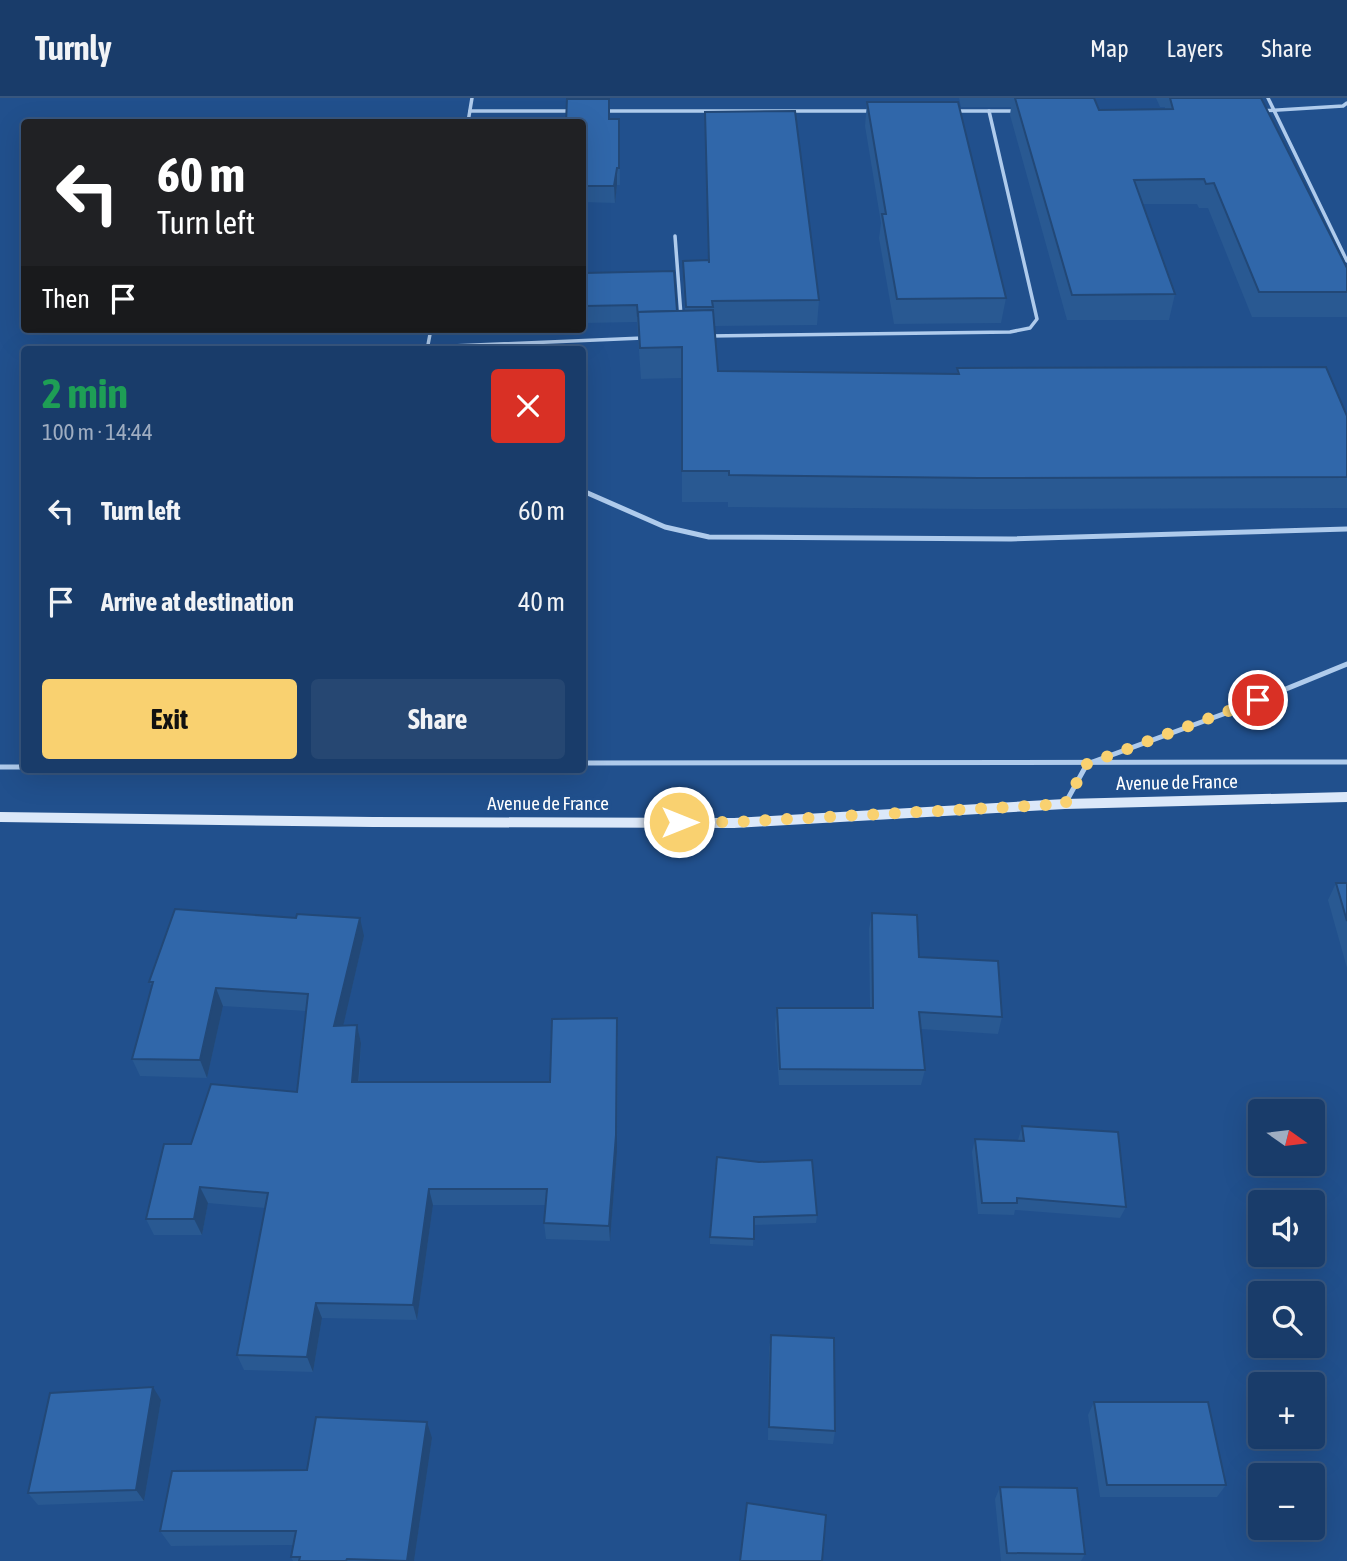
<!DOCTYPE html>
<meta charset="utf-8">
<style>
:root{--surface:#193c6a;--page:#264772;--text:#f1f3f6;--muted:#9fadc1;--line:#37567e;--accent:#f9d170}
body{margin:0;font-family:"Asap Condensed",sans-serif;background:var(--page);color:var(--text);height:100vh;display:flex;flex-direction:column;font-size:26px;white-space:nowrap}
*{box-sizing:border-box;margin:0}
p{font-size:23px;color:var(--muted)}
.icon{flex:none;width:38px;height:38px;fill:none;stroke:currentColor;stroke-width:2;stroke-linecap:round;stroke-linejoin:round}
.map{position:relative;flex:1;overflow:hidden}
.details{position:absolute;left:21px;top:248px;width:565px;height:427px;display:flex;flex-direction:column;background:var(--surface);border-radius:7px;box-shadow:0 7px 28px #0002,0 0 0 2px var(--line)}
.details>*{flex:none}
.hud{position:absolute;left:21px;top:21px;width:565px;height:214px;border-radius:7px;box-shadow:0 7px 28px #0002,0 0 0 2px var(--line);background:#202124;color:#fff;overflow:hidden}
.needle{width:46px;rotate:104deg}
.tools{position:absolute;left:1248px;top:1001px;display:grid;gap:14px}
.tools a{display:grid;place-items:center;width:77px;height:77px;border-radius:7px;background:var(--surface);box-shadow:0 7px 28px #0002,0 0 0 2px var(--line);font-size:35px}
.pin{position:absolute;display:grid;place-items:center;width:60px;height:60px;color:#fff;margin:-30px;border:4px solid #fff;border-radius:50%;box-shadow:0 2px 7px #0007}
.me{position:absolute;width:77px;margin:-38px;rotate:90deg;stroke-linejoin:round;filter:drop-shadow(0 0 5px #0008)}
.turn{display:flex;align-items:center;gap:24px;height:147px;padding:0 21px;font-size:32px}
.turn .icon{width:91px;height:91px;stroke-width:2.5}
.turn b{display:block;font-size:49px;line-height:60px}
.then{display:flex;align-items:center;height:66px;padding:0 21px;background:#0003;gap:14px;font-size:26px}
.round{display:grid;place-items:center;flex:none;width:74px;height:74px;border-radius:7px;background:var(--page)}
.head{display:flex;align-items:center;justify-content:space-between;height:119px;padding:0 21px}
h1{font-size:42px;font-weight:700;line-height:52px;color:#1e9e55}
.cta{display:flex;gap:14px;margin-top:auto;padding:14px 21px}
.cta a{flex:1;height:80px;border-radius:7px;background:var(--accent);color:#111;font-size:28px;font-weight:700;line-height:80px;text-align:center}
.cta a+a{background:var(--page);color:var(--text)}
ul{padding:0;list-style:none}
li{display:flex;align-items:center;gap:21px;height:91px;padding:0 21px}
li div{flex:1}
li b{display:block;font-size:26px}
li em{font-style:normal}
header{display:flex;align-items:center;gap:42px;box-sizing:border-box;height:98px;padding:0 35px;background:var(--surface);border-bottom:2px solid var(--line)}
header strong{font-size:33px}
nav{display:flex;gap:38px;margin-inline-start:auto;font-size:24px}
.map>svg:first-child{display:block}
</style>
<header>
<strong>Turnly</strong>
<nav><a>Map</a><a>Layers</a><a>Share</a></nav>
</header>
<div class="map">
<svg width="1347" height="1463" viewBox="0 0 1347 1463">
<rect width="100%" height="100%" fill="#21508d"/>
<g fill="none" stroke-linecap="round" stroke-linejoin="round">
<g stroke="#afcbec" stroke-width="3.5">
<polyline points="1268,0 1347,163"/>
<polyline points="470,13 572,13"/>
<polyline points="603,13 873,13"/>
<polyline points="956,13 1016,13"/>
<polyline points="1261,13 1343,8 1347,5"/>
<polyline points="468,24 472,0"/>
<polyline points="675,138 681,218"/>
<polyline points="709,238 1010,234 1030,230 1037,221 989,13"/>
<polyline points="428,249 643,240"/>
<polyline points="427,252 431,231"/>
</g>
<g stroke="#afcbec" stroke-width="5">
<polyline points="583,393 665,429 709,439 1011,441 1347,431"/>
<polyline points="583,665 1347,664"/>
<polyline points="0,669 24,669"/>
<polyline points="1066,704 1087,666 1237,611 1347,566"/>
</g>
<polygon fill="#dbe8f9" fill-rule="evenodd" points="1347,694 1347,704 1065,711 734,730 373,729 0,724 0,714 373,719 734,720 1065,701"/>
</g>
<g fill="#295992">
<polygon points="568,0 610,0 610,21 619,21 620,87 617,87 615,105 583,104 583,24"/>
<polygon points="959,0 1094,0 1099,12 1165,11 1165,9 1160,9 1156,0 1261,0 1347,170 1347,219 1252,219 1208,110 1199,110 1197,106 1143,106 1175,196 1169,222 1067,222 1010,17 1011,9 961,9"/>
<polygon points="867,4 1006,200 1001,225 894,226 879,140 881,125 865,28"/>
<polygon points="705,14 819,202 817,227 715,228 718,273 957,276 957,270 1347,318 1347,410 973,411 728,409 728,404 682,404 682,280 641,281 637,224 585,225 584,175 677,213 685,213 683,188 683,163 708,162"/>
<polygon points="1336,785 1347,785 1347,870 1328,802"/>
<polygon points="872,815 919,859 1002,919 998,936 921,931 925,972 921,987 779,987 775,926 777,910 870,910 869,831"/>
<polygon points="364,838 343,928 357,927 361,945 359,984 550,984 618,937 617,1054 610,1143 546,1141 544,1125 546,1107 433,1107 417,1222 322,1220 313,1274 244,1272 237,1257 265,1110 208,1105 202,1137 154,1137 146,1121 191,1046 297,994 306,913 223,908 207,980 140,978 132,961 152,889 149,884"/>
<polygon points="1022,1028 1126,1109 1120,1120 1015,1112 1014,1117 978,1116 972,1054 975,1041 1018,1042"/>
<polygon points="759,1064 817,1117 816,1125 754,1127 753,1148 710,1146 710,1139"/>
<polygon points="771,1237 835,1333 833,1346 768,1342 769,1250"/>
<polygon points="161,1302 144,1403 38,1407 28,1395"/>
<polygon points="1094,1304 1226,1387 1217,1399 1100,1399 1088,1317"/>
<polygon points="432,1340 414,1463 293,1463 291,1459 293,1447 171,1448 160,1433 307,1372"/>
<polygon points="1000,1389 1085,1456 1081,1463 1001,1463 995,1401"/>
</g>
<g fill="#224877">
<polygon points="617,70 617,87 615,105 614,88"/>
<polygon points="360,820 364,838 339,946 334,928"/>
<polygon points="216,890 223,908 207,980 200,962"/>
<polygon points="617,920 617,1054 610,1143 609,1128"/>
<polygon points="357,927 361,945 357,1002 352,984"/>
<polygon points="200,1089 208,1105 202,1137 194,1121"/>
<polygon points="429,1091 433,1107 417,1222 413,1207"/>
<polygon points="316,1205 322,1220 313,1274 307,1259"/>
<polygon points="153,1289 161,1302 144,1403 136,1392"/>
<polygon points="427,1324 432,1340 414,1463 407,1463"/>
</g>
<g fill="#3067aa" stroke="#224877" stroke-width="2">
<polygon points="1015,0 1094,0 1099,12 1173,11 1170,0 1261,0 1347,170 1347,194 1259,194 1214,85 1206,86 1204,81 1134,82 1175,196 1072,197"/>
<polygon points="567,1 609,1 609,21 619,21 619,70 617,70 614,88 583,88 583,24 566,24"/>
<polygon points="867,4 958,4 1006,200 897,201 882,116 886,116"/>
<polygon points="795,13 819,202 712,203 713,209 686,209 683,163 709,162 709,165 705,14"/>
<polygon points="674,173 677,213 638,214 638,219 637,207 585,208 584,175"/>
<polygon points="713,212 718,273 959,276 957,270 1326,269 1347,318 1347,379 978,380 729,377 729,373 682,373 682,249 640,250 638,214"/>
<polygon points="1336,785 1347,785 1347,823"/>
<polygon points="175,811 296,820 297,816 360,820 334,928 357,927 352,984 550,984 552,921 617,920 616,1037 609,1128 544,1125 547,1091 429,1091 413,1207 316,1205 307,1259 237,1257 268,1095 200,1089 194,1121 146,1121 164,1046 191,1046 211,986 297,994 308,896 216,890 200,962 132,961 153,884 149,884"/>
<polygon points="872,815 917,817 919,859 998,863 1002,919 919,914 925,972 780,971 777,910 873,910"/>
<polygon points="1022,1028 1118,1034 1126,1109 1017,1100 1017,1105 982,1105 975,1041 1024,1043"/>
<polygon points="717,1059 759,1064 812,1062 817,1117 754,1119 754,1141 710,1139"/>
<polygon points="771,1237 834,1240 835,1333 769,1329"/>
<polygon points="153,1289 136,1392 28,1395 50,1295"/>
<polygon points="1094,1304 1208,1304 1226,1387 1107,1387"/>
<polygon points="316,1319 427,1324 407,1463 347,1461 346,1463 299,1463 300,1459 291,1459 296,1433 160,1433 172,1373 307,1372"/>
<polygon points="1000,1389 1077,1390 1085,1456 1007,1455"/>
<polygon points="747,1405 826,1417 822,1463 740,1463"/>
</g>
<g fill="none" stroke-linecap="round" stroke-linejoin="round">
<polyline stroke="#f9d170" stroke-width="12" stroke-dasharray="0 21.6" points="679,724 734,724 1065,706 1087,666 1258,602"/>
</g>
<g text-anchor="middle" dominant-baseline="central" stroke-width="7" stroke-linejoin="round" paint-order="stroke">
<g font-size="19" fill="#fff" stroke="#21508d">
<text transform="translate(1177 684) rotate(-1)">Avenue de France</text>
<text x="548" y="705">Avenue de France</text>
</g>
</g>
</svg>
<div class="tools">
<a><svg class="needle" viewBox="-14 -14 28 28"><path d="M0-13l5 13h-10z" fill="#e53935"/><path d="M0 13l5-13h-10z" fill="#9fadc1"/></svg></a>
<a><svg class="icon" aria-label="sound" viewBox="0 0 24 24"><path d="M4 9h4l5-4v14l-5-4H4zM17 9q2 3 0 6"/></svg></a>
<a><svg class="icon" aria-label="search" viewBox="0 0 24 24"><circle cx="10" cy="10" r="6"/><path d="M15 15l6 6"/></svg></a>
<a>+</a>
<a>−</a>
</div>
<div class="pin" style="left:1258px;top:602px;background:#d93025"><svg class="icon" aria-label="arrive" viewBox="0 0 24 24"><path d="M6 21V4h12l-3 4 3 4H6"/></svg></div>
<svg class="me" style="left:679px;top:724px" viewBox="-20 -20 40 40"><circle r="17" fill="#f9d170" stroke="#fff" stroke-width="3"/><path d="M0-11L8 9 0 5-8 9z" fill="#fff"/></svg>
<div class="hud">
<div class="turn"><svg class="icon" aria-label="left" viewBox="0 0 24 24"><path d="M17 20v-9H6M10 6l-5 5 5 5"/></svg><div><b>60 m</b>Turn left</div></div>
<div class="then">Then<svg class="icon" aria-label="arrive" viewBox="0 0 24 24"><path d="M6 21V4h12l-3 4 3 4H6"/></svg></div>
</div>
<section class="details">
<div class="head"><div><h1>2 min</h1><p>100 m · 14:44</p></div><a class="round" style="background:#d93025;color:#fff"><svg class="icon" aria-label="close" viewBox="0 0 24 24"><path d="M6 6l12 12M18 6L6 18"/></svg></a></div>
<ul>
<li><svg class="icon" aria-label="left" viewBox="0 0 24 24"><path d="M17 20v-9H6M10 6l-5 5 5 5"/></svg><div><b>Turn left</b></div><em>60 m</em></li>
<li><svg class="icon" aria-label="arrive" viewBox="0 0 24 24"><path d="M6 21V4h12l-3 4 3 4H6"/></svg><div><b>Arrive at destination</b></div><em>40 m</em></li>
</ul>
<div class="cta"><a>Exit</a><a>Share</a></div>
</section>
</div>
